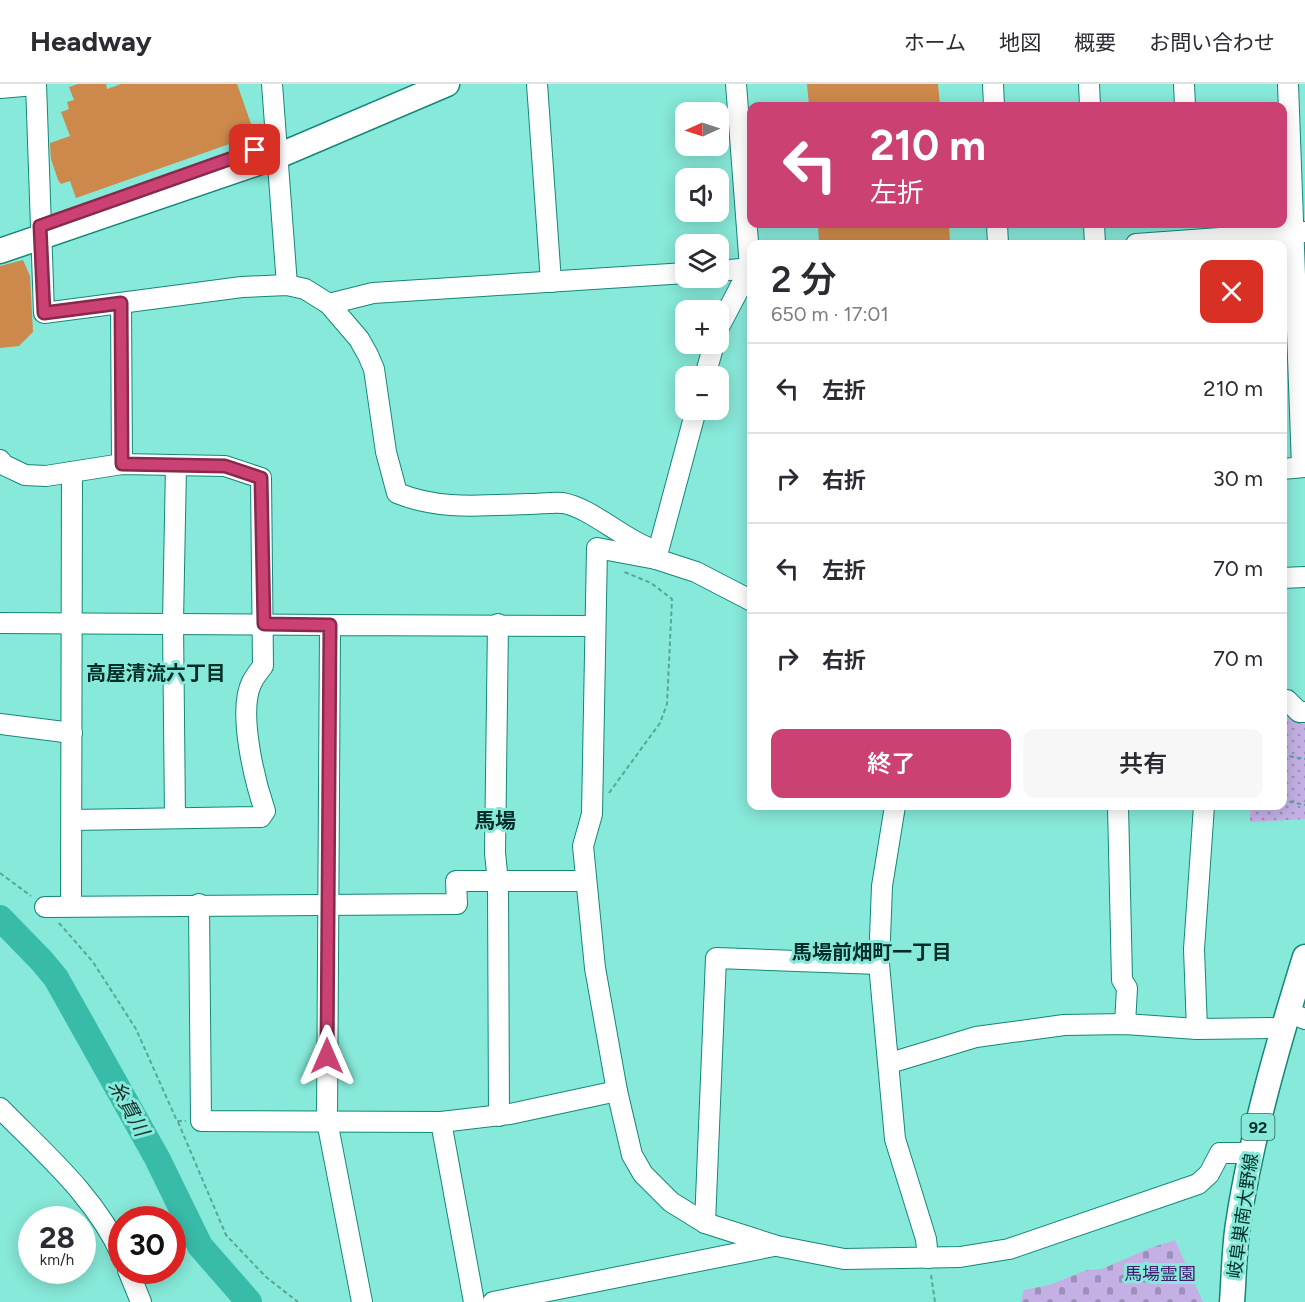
<!DOCTYPE html>
<html lang="ja">
<meta charset="utf-8">
<style>
:root{--surface:#fff;--page:#f7f7f7;--text:#2b2b33;--muted:#7c7c81;--line:#e1e1e2;--accent:#cc4174}
body{margin:0;font-family:Figtree,"Noto Sans JP",sans-serif;background:var(--page);color:var(--text);height:100vh;display:flex;flex-direction:column;font-size:22px;white-space:nowrap}
*{box-sizing:border-box;margin:0}
p{font-size:20px;color:var(--muted)}
.icon{flex:none;width:33px;height:33px;fill:none;stroke:currentColor;stroke-width:2;stroke-linecap:round;stroke-linejoin:round}
.map{position:relative;flex:1;overflow:hidden}
.drawer{position:absolute;left:747px;top:156px;width:540px;height:570px;display:flex;flex-direction:column;background:var(--surface);border-radius:12px;box-shadow:0 3px 15px #0003}
.drawer>*{flex:none}
.banner{position:absolute;left:747px;top:18px;width:540px;height:126px;border-radius:12px;box-shadow:0 3px 15px #0003;background:#cc4174;color:#fff;overflow:hidden}
.needle{width:39px;rotate:267deg}
.tools{position:absolute;left:675px;top:18px;display:grid;gap:12px}
.tools a{display:grid;place-items:center;width:54px;height:54px;border-radius:12px;background:var(--surface);box-shadow:0 3px 15px #0003;font-size:30px}
.speed{position:absolute;left:18px;top:1122px;display:flex;gap:12px;font-size:30px;font-weight:700;text-align:center}
.speed>*{display:grid;place-content:center;width:78px;height:78px;border-radius:50%;background:var(--surface);box-shadow:0 3px 15px #0003;line-height:1}
.speed small{font-size:15px;font-weight:400}
.speed .limit{border:9px solid #d22;background:#fff;color:#111}
.pin{position:absolute;display:grid;place-items:center;width:51px;height:51px;color:#fff;margin:-26px;border-radius:12px;box-shadow:0 3px 9px #0006}
.me{position:absolute;width:66px;margin:-33px;rotate:0deg;stroke-linejoin:round;filter:drop-shadow(0 0 4px #0008)}
.turn{display:flex;align-items:center;gap:21px;height:126px;padding:0 24px;font-size:27px}
.turn .icon{width:78px;height:78px;stroke-width:2.5}
.turn b{display:block;font-size:42px;line-height:51px}
.round{display:grid;place-items:center;flex:none;width:63px;height:63px;border-radius:12px;background:var(--page)}
.headline{display:flex;align-items:center;justify-content:space-between;height:102px;padding:0 24px}
h1{font-size:36px;font-weight:600;line-height:45px}
.cta{display:flex;gap:12px;margin-top:auto;padding:12px 24px}
.cta a{flex:1;height:69px;border-radius:12px;background:var(--accent);color:#fff;font-size:24px;font-weight:600;line-height:69px;text-align:center}
.cta a+a{background:var(--page);color:var(--text)}
ul{padding:0;list-style:none}
li{display:flex;align-items:center;gap:18px;height:90px;padding:0 24px;border-top:2px solid var(--line)}
li div{flex:1}
li b{display:block;font-size:22px}
li em{font-style:normal}
header{display:flex;align-items:center;gap:36px;box-sizing:border-box;height:84px;padding:0 30px;background:var(--surface);border-bottom:2px solid var(--line)}
header strong{font-size:28px}
nav{display:flex;gap:33px;margin-inline-start:auto;font-size:21px}
.map>svg:first-child{display:block}
</style>
<header>
<strong>Headway</strong>
<nav><a>ホーム</a><a>地図</a><a>概要</a><a>お問い合わせ</a></nav>
</header>
<div class="map">
<svg width="1305" height="1218" viewBox="0 0 1305 1218">
<defs>
<pattern id="cemetery-stones" width="16" height="16" patternUnits="userSpaceOnUse" patternTransform="scale(1.5)"><rect width="16" height="16" fill="#c4b0e5"/><path d="M2 7V4a2 2 0 0 1 4 0v3zM10 15v-3a2 2 0 0 1 4 0v3z" fill="#9d90ba"/></pattern>
<pattern id="park-dots" width="8" height="8" patternUnits="userSpaceOnUse" patternTransform="scale(1.5)"><rect width="8" height="8" fill="#c4b0e5"/><path d="M2 2h.1M6 6h.1" fill="none" stroke="#9d90ba" stroke-width="1.8" stroke-linecap="round"/></pattern>
</defs>
<rect width="100%" height="100%" fill="#87e9d9"/>
<polygon fill="url(#cemetery-stones)" points="1175,1156 1203,1218 1021,1218 1024,1206 1049,1201 1087,1186 1102,1185 1150,1164"/>
<polygon fill="url(#park-dots)" points="1283,623 1305,632 1305,735 1250,738 1250,722 1282,722"/>
<g fill="none" stroke-linecap="round" stroke-linejoin="round">
<polyline stroke="#39bba9" stroke-width="26" points="0,834 41,876 56,894 157,1074 200,1162 249,1218"/>
</g>
<g fill="#cd894b">
<polygon points="78,0 106,0 107,5 121,0 237,0 255,51 76,114 70,97 61,100 58,96 51,75 50,59 70,52 61,28 69,25 67,18 74,16 69,3"/>
<polygon points="807,0 938,0 940,22 809,22"/>
<polygon points="818,140 949,140 950,159 819,160"/>
<polygon points="23,176 30,192 33,248 19,262 0,264 0,182"/>
</g>
<g fill="none" stroke-linecap="round" stroke-linejoin="round">
<g stroke="#148779" stroke-width="22">
<g id="minor">
<path d="M 36,0 L 44,229 L 242,203 L 287,201 L 305,205 L 329,220 L 359,255 L 368,271 L 374,285 L 386,368 L 397,409 C 441,427 484,421 530,420 C 540,420 552,418 563,419 C 592,424 627,459 658,467"/>
<polyline points="272,0 287,201"/>
<polyline points="537,0 551,198"/>
<polyline points="993,0 994,22"/>
<polyline points="1089,0 1090,22"/>
<polyline points="1184,0 1185,22"/>
<polyline points="1288,0 1302,383"/>
<polyline points="0,4 35,1"/>
<polyline points="997,140 998,160"/>
<polyline points="1094,140 1095,160"/>
<polyline points="1136,160 1305,148"/>
<polyline points="718,187 752,184"/>
<polyline points="121,219 122,380"/>
<polyline points="329,220 373,209 686,189"/>
<polyline points="718,245 750,184 736,0"/>
<polyline points="705,292 714,260"/>
<path d="M 0,376 L 4,381 L 25,391 L 46,392 L 122,380 L 225,382 L 261,394 L 263,582 C 259,587 255,592 252,598 C 237,627 255,698 265,727 L 261,733 L 72,736"/>
<polyline points="1282,385 1305,383"/>
<polyline points="656,475 696,326"/>
<polyline points="1282,494 1305,493"/>
<polyline points="752,517 696,488 656,475 597,464 592,730 583,762 595,884 617,1007 632,1071 643,1090 671,1118 705,1139 777,1162 844,1175 960,1173 1009,1165 1198,1100 1209,1090 1220,1069 1251,1069"/>
<polyline points="0,539 330,541"/>
<polyline points="498,540 495,769 498,798 499,1032"/>
<polyline points="1282,616 1287,616 1299,628 1305,628"/>
<polyline points="0,640 72,649"/>
<polyline points="895,722 882,802 879,880 895,1055 926,1155 928,1174"/>
<polyline points="1118,722 1122,896 1127,904 1125,940"/>
<polyline points="175,734 173,538 176,382"/>
<polyline points="199,820 201,1037 441,1038 510,1030 617,1007"/>
<polyline points="71,822 72,388"/>
<polyline points="45,823 457,820 456,797 585,797"/>
<polyline points="1288,928 1305,935"/>
<polyline points="1197,945 1194,865 1204,722"/>
<polyline points="890,979 976,953 1064,941 1125,940 1197,945 1282,944"/>
<path d="M 0,1024 C 44,1069 96,1113 122,1172"/>
<polyline points="441,1038 474,1218"/>
<polyline points="705,1139 716,874 879,880"/>
<polyline points="128,1186 141,1218"/>
<polyline points="362,1218 327,1037 330,541 595,542"/>
<polyline points="493,1218 774,1162"/>
</g>
</g>
<g stroke="#148779" stroke-width="27">
<g id="major">
<polyline points="0,167 278,72 447,0"/>
<path d="M 1232,1218 C 1234,1192 1234,1166 1238,1140 C 1252,1049 1278,960 1305,873"/>
</g>
</g>
<g stroke="#57a69a" stroke-width="2" stroke-dasharray="4.5 3" stroke-linecap="butt">
<polyline points="1282,671 1305,675"/>
<polyline points="609,709 660,639 667,620 672,515 651,499 622,487"/>
<polyline points="1282,716 1305,721"/>
<polyline points="0,789 31,812"/>
<polyline points="59,839 93,878 136,945 177,1037 186,1037"/>
<polyline points="178,1038 226,1151 266,1193 298,1218"/>
<polyline points="931,1191 935,1218"/>
</g>
<use href="#minor" stroke="#fff" stroke-width="20"/>
<use href="#major" stroke="#fff" stroke-width="24"/>
</g>
<g fill="none" stroke-linecap="round" stroke-linejoin="round">
<g stroke="#852a4b" stroke-width="15">
<polyline id="route" points="255,66 40,142 44,229 121,219 122,380 225,382 261,394 264,540 330,541 327,972"/>
</g>
<use href="#route" stroke="#cc4174" stroke-width="10"/>
</g>
<g text-anchor="middle" dominant-baseline="central" stroke-width="6" stroke-linejoin="round" paint-order="stroke">
<rect fill="#87e9d9" stroke="#28655d" stroke-width="1.5" x="1241.5" y="1030" width="33" height="26" rx="4.5"/>
<g font-size="16" font-weight="bold" fill="#002d28">
<text x="1258" y="1043">92</text>
</g>
<g font-size="18" fill="#002d28" stroke="#87e9d9">
<text transform="translate(1243 1132) rotate(-82)">岐阜巣南大野線</text>
</g>
<g font-size="18" fill="#451771" stroke="#87e9d9">
<text x="1160" y="1190">馬場霊園</text>
</g>
<g font-size="20" font-weight="bold" fill="#002d28" stroke="#87e9d9">
<text x="156" y="589">高屋清流六丁目</text>
<text x="872" y="868">馬場前畑町一丁目</text>
</g>
<g font-size="20" font-style="italic" fill="#192f2b" stroke="#87e9d9">
<text transform="translate(129 1024) rotate(61)">糸貫川</text>
</g>
<g font-size="21" font-weight="bold" fill="#002d28" stroke="#87e9d9">
<text x="495" y="736">馬場</text>
</g>
</g>
</svg>
<div class="tools">
<a><svg class="needle" viewBox="-14 -14 28 28"><path d="M0-13l5 13h-10z" fill="#e53935"/><path d="M0 13l5-13h-10z" fill="#7c7c81"/></svg></a>
<a><svg class="icon" aria-label="sound" viewBox="0 0 24 24"><path d="M4 9h4l5-4v14l-5-4H4zM17 9q2 3 0 6"/></svg></a>
<a><svg class="icon" aria-label="layers" viewBox="0 0 24 24"><path d="M12 4l9 5-9 5-9-5zM3 14l9 5 9-5"/></svg></a>
<a>+</a>
<a>−</a>
</div>
<div class="speed"><div>28<small>km/h</small></div><div class="limit">30</div></div>
<div class="pin" style="left:255px;top:66px;background:#d93025"><svg class="icon" aria-label="arrive" viewBox="0 0 24 24"><path d="M6 21V4h12l-3 4 3 4H6"/></svg></div>
<svg class="me" style="left:327px;top:972px" viewBox="-20 -20 40 40"><path d="M0-17L14 15 0 8-14 15z" fill="#cc4174" stroke="#fff" stroke-width="4"/></svg>
<div class="banner">
<div class="turn"><svg class="icon" aria-label="left" viewBox="0 0 24 24"><path d="M17 20v-9H6M10 6l-5 5 5 5"/></svg><div><b>210 m</b>左折</div></div>
</div>
<section class="drawer">
<div class="headline"><div><h1>2 分</h1><p>650 m · 17:01</p></div><a class="round" style="background:#d93025;color:#fff"><svg class="icon" aria-label="close" viewBox="0 0 24 24"><path d="M6 6l12 12M18 6L6 18"/></svg></a></div>
<ul>
<li><svg class="icon" aria-label="left" viewBox="0 0 24 24"><path d="M17 20v-9H6M10 6l-5 5 5 5"/></svg><div><b>左折</b></div><em>210 m</em></li>
<li><svg class="icon" aria-label="right" viewBox="0 0 24 24"><path d="M7 20v-9h11M14 6l5 5-5 5"/></svg><div><b>右折</b></div><em>30 m</em></li>
<li><svg class="icon" aria-label="left" viewBox="0 0 24 24"><path d="M17 20v-9H6M10 6l-5 5 5 5"/></svg><div><b>左折</b></div><em>70 m</em></li>
<li><svg class="icon" aria-label="right" viewBox="0 0 24 24"><path d="M7 20v-9h11M14 6l5 5-5 5"/></svg><div><b>右折</b></div><em>70 m</em></li>
</ul>
<div class="cta"><a>終了</a><a>共有</a></div>
</section>
</div>
